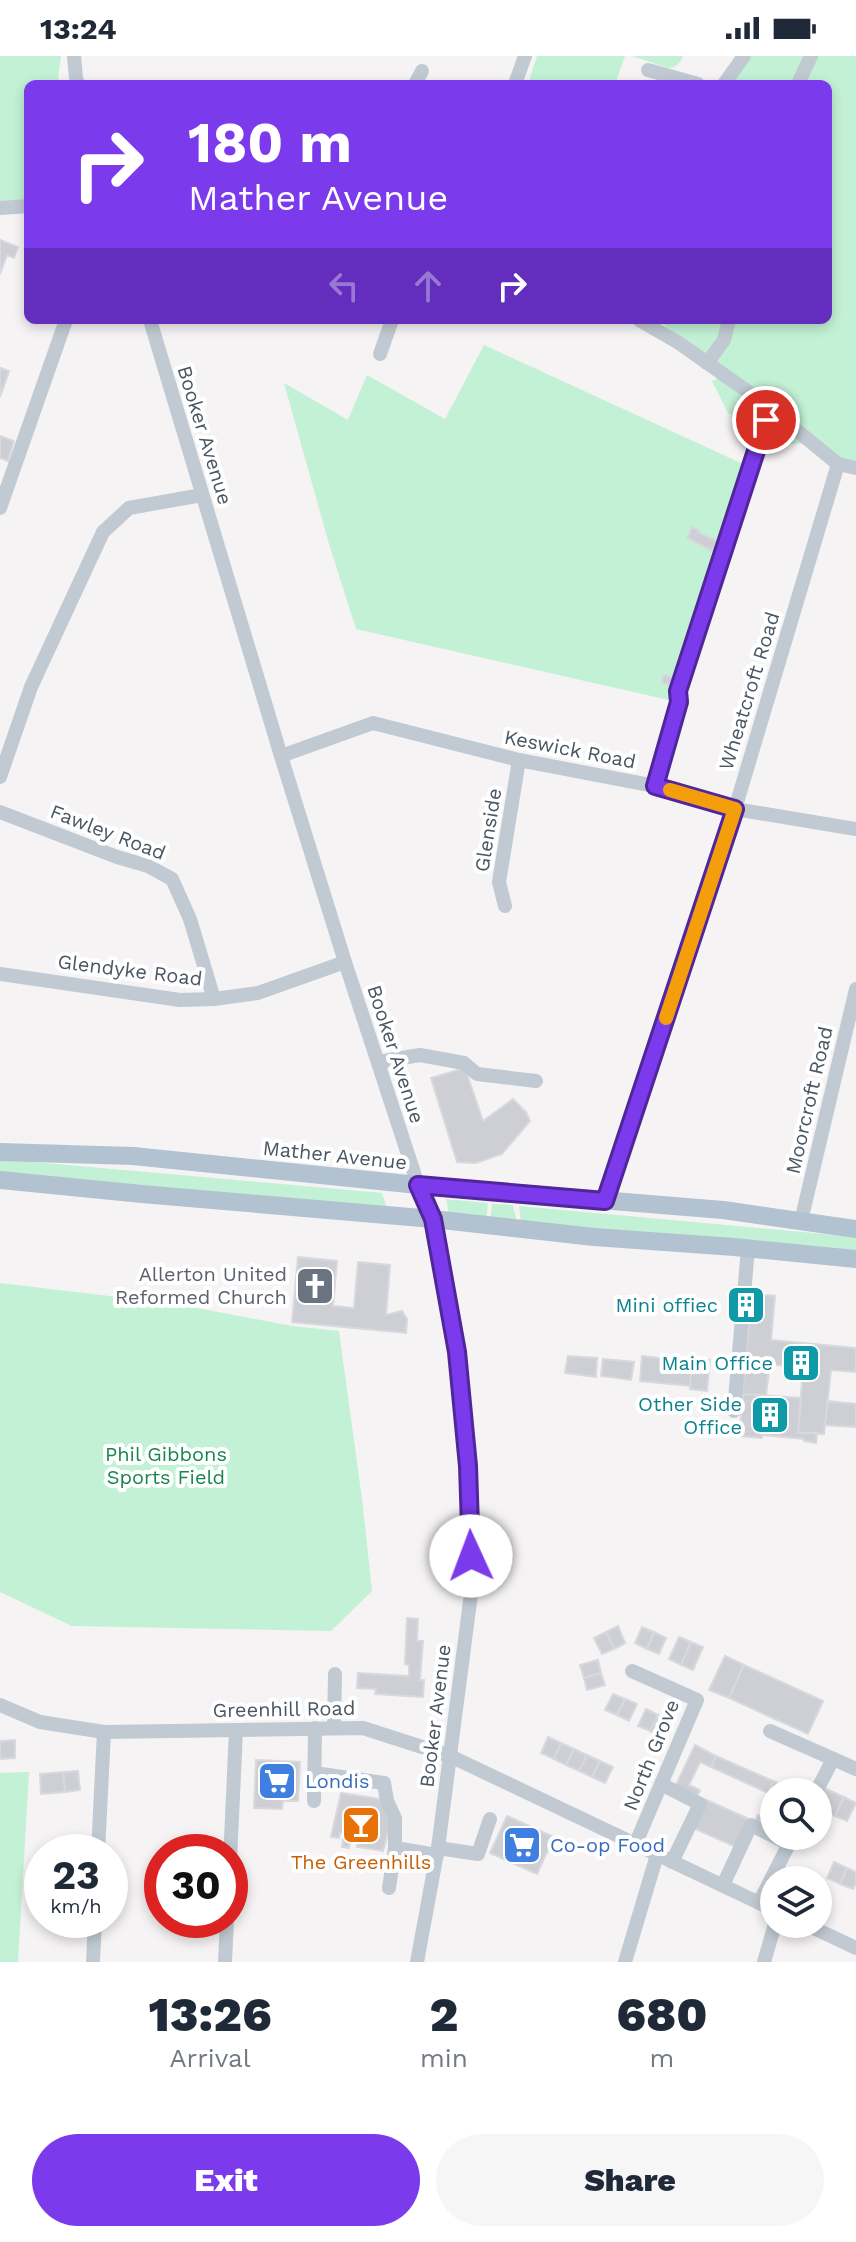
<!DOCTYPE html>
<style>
:root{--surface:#fff;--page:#f6f6f7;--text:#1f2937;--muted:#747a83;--accent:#7c3aed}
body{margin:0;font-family:"Work Sans",sans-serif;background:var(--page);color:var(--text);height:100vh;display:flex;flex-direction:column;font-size:30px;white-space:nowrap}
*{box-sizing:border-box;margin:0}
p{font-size:26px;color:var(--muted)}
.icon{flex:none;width:44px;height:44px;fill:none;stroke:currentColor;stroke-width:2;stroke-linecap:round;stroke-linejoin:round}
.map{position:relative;height:1906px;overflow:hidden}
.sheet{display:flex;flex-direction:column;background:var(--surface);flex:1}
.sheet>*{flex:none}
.guide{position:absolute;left:24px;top:24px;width:808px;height:244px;border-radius:12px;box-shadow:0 4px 12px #0003;background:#7c3aed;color:#fff;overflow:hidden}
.fabs{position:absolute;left:760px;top:1722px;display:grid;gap:16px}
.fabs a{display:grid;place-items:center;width:72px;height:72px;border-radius:50%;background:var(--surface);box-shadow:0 4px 12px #0003;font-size:40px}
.speed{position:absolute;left:24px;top:1778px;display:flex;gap:16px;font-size:40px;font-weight:700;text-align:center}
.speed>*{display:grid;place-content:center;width:104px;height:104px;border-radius:50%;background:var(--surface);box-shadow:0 4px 12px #0003;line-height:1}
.speed small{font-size:20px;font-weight:400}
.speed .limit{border:12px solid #d22;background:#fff;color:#111}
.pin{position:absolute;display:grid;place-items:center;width:68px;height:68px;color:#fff;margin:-34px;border:4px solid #fff;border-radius:50%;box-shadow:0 2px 8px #0007}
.me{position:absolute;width:88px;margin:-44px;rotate:358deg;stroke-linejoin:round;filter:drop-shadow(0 0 6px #0008)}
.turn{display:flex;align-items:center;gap:28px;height:168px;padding:0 32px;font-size:36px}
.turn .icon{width:104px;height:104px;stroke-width:2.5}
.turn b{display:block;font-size:56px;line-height:68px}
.lanes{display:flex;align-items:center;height:76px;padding:0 32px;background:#0003;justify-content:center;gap:40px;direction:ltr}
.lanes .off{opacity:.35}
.eta{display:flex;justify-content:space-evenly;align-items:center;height:136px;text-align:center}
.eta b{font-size:48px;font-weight:800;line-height:56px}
.cta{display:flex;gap:16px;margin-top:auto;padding:16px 32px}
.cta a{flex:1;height:92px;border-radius:48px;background:var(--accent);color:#fff;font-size:32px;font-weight:800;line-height:92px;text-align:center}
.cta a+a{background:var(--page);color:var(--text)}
.status{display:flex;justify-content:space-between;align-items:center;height:56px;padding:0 40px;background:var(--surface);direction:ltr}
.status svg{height:22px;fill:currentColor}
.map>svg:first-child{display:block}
</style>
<div class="status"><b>13:24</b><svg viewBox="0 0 49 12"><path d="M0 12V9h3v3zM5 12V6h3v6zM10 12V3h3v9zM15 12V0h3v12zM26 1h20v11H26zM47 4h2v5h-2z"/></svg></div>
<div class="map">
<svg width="856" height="1906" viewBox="0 0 856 1906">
<rect width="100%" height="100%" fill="#f5f3f3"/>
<g fill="#c3f1d5">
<polygon points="0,0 61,0 58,22 61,28 28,28 28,146 0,148"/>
<polygon points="537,0 625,0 615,28 528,28"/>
<path d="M 632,0 L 683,0 C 681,6 676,12 668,12 Z"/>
<polygon points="749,0 856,0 856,412 811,386 787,389 728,357 712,325 725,320 658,264 828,264 828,28 732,28"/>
<polygon points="484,289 756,414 682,647 356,573 329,488 284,327 348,364 367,319 445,363"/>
<polygon points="0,1103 382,1137 388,1156 0,1122"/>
<polygon points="446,1143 488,1147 486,1166 450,1162"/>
<polygon points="492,1148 513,1149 517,1167 490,1165"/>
<polygon points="519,1150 856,1181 856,1199 521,1167"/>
<polygon points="0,1227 176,1248 292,1270 339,1275 362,1443 372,1535 331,1575 72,1570 0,1536"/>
<polygon points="29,1716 18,1906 0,1906 0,1717"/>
</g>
<g fill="#cdcfd5" stroke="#d7d9de" stroke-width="2">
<polygon points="0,184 18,191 14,202 7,199 0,218"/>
<polygon points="1,312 9,315 0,341 0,314"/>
<polygon points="0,380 14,385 8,405 0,402"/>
<polygon points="692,471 699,474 698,476 717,485 712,495 687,482"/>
<polygon points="663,619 673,621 671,629 662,627"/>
<polygon points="465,1012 483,1065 513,1043 526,1056 530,1065 502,1098 476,1107 457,1106 431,1022"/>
<polygon points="298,1201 337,1205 333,1250 354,1252 358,1206 390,1209 386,1259 402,1255 407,1263 406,1277 292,1266"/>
<polygon points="752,1238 775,1240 771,1284 856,1292 856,1316 831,1314 824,1378 798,1377 803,1312 770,1308 766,1339 742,1338"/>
<polygon points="568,1300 597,1302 596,1321 565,1317"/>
<polygon points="642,1300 692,1306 690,1330 640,1325"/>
<polygon points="692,1302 710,1304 707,1335 690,1333"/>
<polygon points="603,1303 634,1306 631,1324 601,1320"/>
<polygon points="743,1338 801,1342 798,1377 817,1377 816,1387 804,1385 804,1383 762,1379 762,1382 739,1380"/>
<polygon points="828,1345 856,1348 856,1371 825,1369"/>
<polygon points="407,1562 418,1563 417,1585 423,1585 420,1624 424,1624 423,1641 375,1638 376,1633 357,1632 358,1617 409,1620 409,1609 405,1608"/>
<polygon points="618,1570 625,1587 614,1593 606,1576"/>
<polygon points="642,1571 654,1576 647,1593 635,1587"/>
<polygon points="606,1576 614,1593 602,1598 594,1582"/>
<polygon points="654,1576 666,1582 659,1598 647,1593"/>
<polygon points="679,1581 691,1586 681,1609 669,1603"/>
<polygon points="691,1586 703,1591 693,1614 681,1609"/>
<polygon points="725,1600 744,1609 729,1642 709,1634"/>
<polygon points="598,1604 601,1617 584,1622 580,1609"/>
<polygon points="744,1609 823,1645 808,1678 729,1642"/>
<polygon points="601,1617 605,1629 587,1634 584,1622"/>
<polygon points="613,1638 625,1643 617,1659 605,1654"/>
<polygon points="625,1643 637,1648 629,1665 617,1659"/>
<polygon points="646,1653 658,1659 650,1675 638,1670"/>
<polygon points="658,1659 670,1664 662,1681 650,1675"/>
<polygon points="548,1681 561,1687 554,1703 541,1697"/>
<polygon points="15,1684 15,1702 0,1703 0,1685"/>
<polygon points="561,1687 574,1693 566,1709 554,1703"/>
<polygon points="695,1689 716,1700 711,1711 700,1706 689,1729 700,1734 697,1741 675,1731"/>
<polygon points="574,1693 587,1699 579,1715 566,1709"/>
<polygon points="587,1699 600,1705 592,1721 579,1715"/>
<polygon points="716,1700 773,1725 768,1737 711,1711"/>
<polygon points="256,1704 300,1706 298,1745 283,1745 282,1753 254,1752"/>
<polygon points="600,1705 613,1711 605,1727 592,1721"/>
<polygon points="78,1715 80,1734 65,1736 63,1716"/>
<polygon points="63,1716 65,1736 41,1738 40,1718"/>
<polygon points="773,1725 795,1735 795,1736 774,1736 774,1739 768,1737"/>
<polygon points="824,1732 844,1741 835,1760 818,1752 818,1746"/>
<polygon points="341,1737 379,1743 392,1762 383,1795 357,1791 358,1783 351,1781 349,1792 342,1791 344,1777 340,1777 339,1782 331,1781"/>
<polygon points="844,1741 856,1747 847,1765 835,1760"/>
<polygon points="704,1743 749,1763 736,1791 691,1771"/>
<polygon points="774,1752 774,1775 754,1767 758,1759 768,1764"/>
<polygon points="507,1760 554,1781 537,1818 490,1797"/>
<polygon points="834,1806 847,1812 840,1828 827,1822"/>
<polygon points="847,1812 856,1816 856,1827 853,1833 840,1828"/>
</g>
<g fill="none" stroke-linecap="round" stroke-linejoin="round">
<g stroke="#c1cad2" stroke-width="14">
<polyline points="74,0 76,22 78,28"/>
<polyline points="648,14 698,28"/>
<polyline points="415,28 422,15"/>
<polyline points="515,28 525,0"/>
<polyline points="724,28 744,0"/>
<polyline points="798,28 811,0"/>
<polyline points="0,152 28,150"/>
<polyline points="150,264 281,700 345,906 418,1129 433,1163 457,1296 468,1410 472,1530 438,1792 417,1906"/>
<polyline points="639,264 679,287 757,342 838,408 856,412"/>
<polyline points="380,298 392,264"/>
<polyline points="707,307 724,284 729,264"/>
<polyline points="0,452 66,264"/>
<polyline points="281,700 373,667 519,704 655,730 735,753 856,773"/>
<polyline points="0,721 31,631 103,476 129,452 202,439"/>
<polyline points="655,730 679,646 678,635 770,352"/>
<polyline points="0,756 117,801 148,810 172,823 190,863 214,943"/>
<polyline points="505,850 499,826 519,704"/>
<polyline points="0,918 180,944 214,943 258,937 345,906"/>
<polyline points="378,1006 420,999 464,1007 477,1018 536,1025"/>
<polyline points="605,1145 735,753 838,408"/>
<polyline points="801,1165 856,933"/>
<polyline points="734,1355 748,1192"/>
<polyline points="632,1615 697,1644 635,1789"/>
<polyline points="0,1649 40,1666 104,1676 363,1672 450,1700 774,1854"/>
<polyline points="334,1672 335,1618"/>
<polyline points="770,1675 856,1713"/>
<polyline points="314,1717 384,1727 387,1745 395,1762 395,1792 437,1799"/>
<polyline points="661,1728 700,1748 672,1806"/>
<polyline points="816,1736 833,1703"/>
<polyline points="314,1745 315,1672"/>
<polyline points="438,1792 478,1798 490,1763"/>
<polyline points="98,1796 104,1676"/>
<polyline points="230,1805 236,1674"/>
<polyline points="723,1829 751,1769 789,1788"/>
<polyline points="389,1832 395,1792"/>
<polyline points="759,1847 793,1780"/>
<polyline points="805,1868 856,1892"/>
<polyline points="93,1906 95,1864"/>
<polyline points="225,1906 227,1864"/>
<polyline points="625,1906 657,1799"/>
<polyline points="764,1906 775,1868"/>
</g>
<g stroke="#b3c2d1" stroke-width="18">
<polyline points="0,1096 133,1100 418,1129 723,1154 856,1173"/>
<polyline points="0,1124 142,1138 433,1163 594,1181 734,1191 856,1203"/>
</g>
</g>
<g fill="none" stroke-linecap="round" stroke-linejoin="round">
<g stroke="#51269a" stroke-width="20">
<polyline id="route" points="471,1500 468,1410 457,1296 433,1163 418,1129 605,1145 735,753 655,730 679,646 678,635 766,364"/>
</g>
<use href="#route" stroke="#7c3aed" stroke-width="14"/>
<polyline stroke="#f59e0b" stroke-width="14" points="666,962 735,753 670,734"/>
</g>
<defs>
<g id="church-square" transform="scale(2)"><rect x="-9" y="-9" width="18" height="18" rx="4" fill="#6b7280" stroke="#fff"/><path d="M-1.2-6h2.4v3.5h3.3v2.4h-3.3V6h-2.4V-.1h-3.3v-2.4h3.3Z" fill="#fff"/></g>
<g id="building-square" transform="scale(2)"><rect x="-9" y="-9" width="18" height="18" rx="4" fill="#0f9aa8" stroke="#fff"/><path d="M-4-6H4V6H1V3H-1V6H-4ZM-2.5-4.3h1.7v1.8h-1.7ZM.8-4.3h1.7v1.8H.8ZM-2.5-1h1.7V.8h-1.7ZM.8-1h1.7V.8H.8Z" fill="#fff"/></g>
<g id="supermarket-square" transform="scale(2)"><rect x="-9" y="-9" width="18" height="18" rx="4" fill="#3f7fe0" stroke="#fff"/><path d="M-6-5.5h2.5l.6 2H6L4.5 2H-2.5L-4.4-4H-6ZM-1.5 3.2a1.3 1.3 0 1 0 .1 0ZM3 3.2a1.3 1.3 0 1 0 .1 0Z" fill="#fff"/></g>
<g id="bar-square" transform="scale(2)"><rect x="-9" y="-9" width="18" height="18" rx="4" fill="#e8710a" stroke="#fff"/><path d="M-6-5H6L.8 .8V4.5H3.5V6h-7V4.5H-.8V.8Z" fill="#fff"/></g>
</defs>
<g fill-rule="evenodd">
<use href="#church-square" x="315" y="1230"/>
<use href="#building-square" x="746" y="1249"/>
<use href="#building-square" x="801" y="1307"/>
<use href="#building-square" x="770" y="1359"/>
<use href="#supermarket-square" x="277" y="1725"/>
<use href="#bar-square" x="361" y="1769"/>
<use href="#supermarket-square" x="522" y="1789"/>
</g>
<g text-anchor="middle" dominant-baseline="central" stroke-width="8" stroke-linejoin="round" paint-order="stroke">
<g font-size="20" fill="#4a5661" stroke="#fff">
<text transform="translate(205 379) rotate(73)">Booker Avenue</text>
<text transform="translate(749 635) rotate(-73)">Wheatcroft Road</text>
<text transform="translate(570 693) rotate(11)">Keswick Road</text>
<text transform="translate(488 774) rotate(-81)">Glenside</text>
<text transform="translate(108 776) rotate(21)">Fawley Road</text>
<text transform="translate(130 914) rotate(7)">Glendyke Road</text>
<text transform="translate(396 998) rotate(72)">Booker Avenue</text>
<text transform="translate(809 1044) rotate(-77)">Moorcroft Road</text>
<text transform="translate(335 1099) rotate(6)">Mather Avenue</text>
<text transform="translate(284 1653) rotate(-1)">Greenhill Road</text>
<text transform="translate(435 1660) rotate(-83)">Booker Avenue</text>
<text transform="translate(651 1699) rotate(-68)">North Grove</text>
</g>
<g font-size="20" fill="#5b616d" stroke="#fff" text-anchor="end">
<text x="287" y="1218">Allerton United<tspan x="287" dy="23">Reformed Church</tspan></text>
</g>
<g font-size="20" fill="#0d838f" stroke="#fff" text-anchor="end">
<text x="718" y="1249">Mini offiec</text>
<text x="773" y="1307">Main Office</text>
<text x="742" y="1348">Other Side<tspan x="742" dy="23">Office</tspan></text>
</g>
<g font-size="20" fill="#17864f" stroke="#fff">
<text x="166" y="1398">Phil Gibbons<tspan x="166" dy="23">Sports Field</tspan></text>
</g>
<g font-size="20" fill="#366cbe" stroke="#fff" text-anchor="start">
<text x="305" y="1725">Londis</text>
<text x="550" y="1789">Co-op Food</text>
</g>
<g font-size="20" fill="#c56008" stroke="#fff">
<text x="361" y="1806">The Greenhills</text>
</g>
</g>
</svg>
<div class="fabs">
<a><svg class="icon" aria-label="search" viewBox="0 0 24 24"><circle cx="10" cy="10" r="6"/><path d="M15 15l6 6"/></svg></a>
<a><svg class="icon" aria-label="layers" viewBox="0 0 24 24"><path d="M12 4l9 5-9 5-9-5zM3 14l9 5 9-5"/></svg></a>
</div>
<div class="speed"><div>23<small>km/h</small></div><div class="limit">30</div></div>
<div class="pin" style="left:766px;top:364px;background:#d93025"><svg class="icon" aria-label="arrive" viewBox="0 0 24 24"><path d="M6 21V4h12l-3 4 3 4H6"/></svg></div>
<svg class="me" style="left:471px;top:1500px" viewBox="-20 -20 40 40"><circle r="19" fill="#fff"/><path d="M0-13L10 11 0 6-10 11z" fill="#7c3aed"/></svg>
<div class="guide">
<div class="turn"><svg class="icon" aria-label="right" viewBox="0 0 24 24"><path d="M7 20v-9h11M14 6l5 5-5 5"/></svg><div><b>180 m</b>Mather Avenue</div></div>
<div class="lanes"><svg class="icon off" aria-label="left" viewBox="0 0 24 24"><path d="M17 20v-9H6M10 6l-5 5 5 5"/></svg><svg class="icon off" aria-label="ahead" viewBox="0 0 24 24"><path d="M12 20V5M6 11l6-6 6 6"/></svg><svg class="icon" aria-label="right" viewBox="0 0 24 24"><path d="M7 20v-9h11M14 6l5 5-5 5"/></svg></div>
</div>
</div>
<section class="sheet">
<div class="eta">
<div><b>13:26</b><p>Arrival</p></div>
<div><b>2</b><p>min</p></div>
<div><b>680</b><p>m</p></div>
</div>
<div class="cta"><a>Exit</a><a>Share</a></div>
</section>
